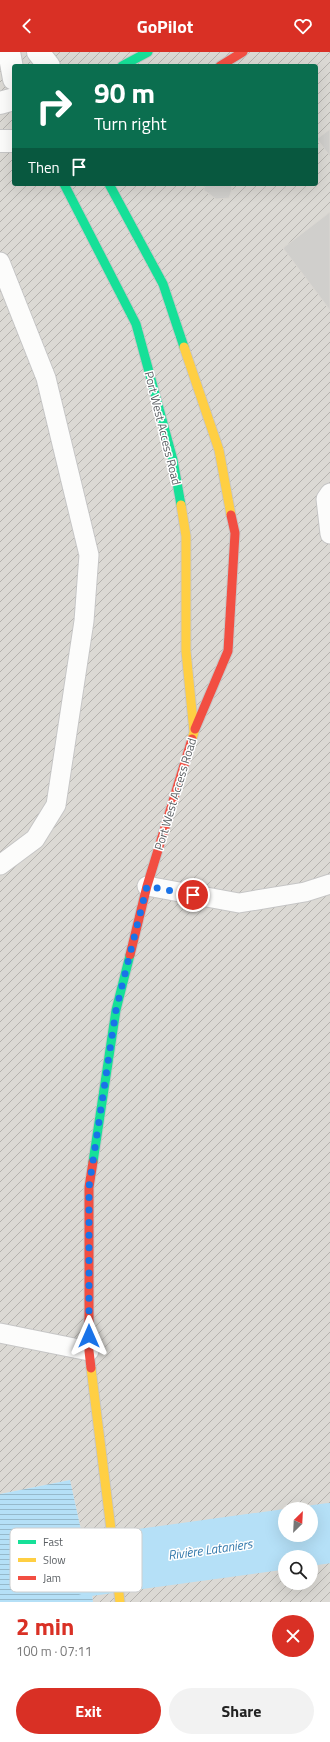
<!DOCTYPE html>
<meta charset="utf-8">
<style>
:root{--surface:#fff;--page:#f2f2f2;--text:#222;--muted:#767676;--accent:#d93025}
body{margin:0;font-family:"Titillium Web",sans-serif;background:var(--page);color:var(--text);height:100vh;display:flex;flex-direction:column;font-size:15px;white-space:nowrap}
*{box-sizing:border-box;margin:0}
p{font-size:13px;color:var(--muted)}
.icon{flex:none;width:22px;height:22px;fill:none;stroke:currentColor;stroke-width:2;stroke-linecap:round;stroke-linejoin:round}
.map{position:relative;height:1550px;overflow:hidden}
.details{display:flex;flex-direction:column;background:var(--surface);flex:1}
.details>*{flex:none}
.hud{position:absolute;left:12px;top:12px;width:306px;height:122px;border-radius:4px;box-shadow:0 4px 16px #0002;background:#0b6e4f;color:#fff;overflow:hidden}
.needle{width:26px;rotate:24deg}
.fabs{position:absolute;left:278px;top:1450px;display:grid;gap:8px}
.fabs a{display:grid;place-items:center;width:40px;height:40px;border-radius:50%;background:var(--surface);box-shadow:0 4px 16px #0002;font-size:20px}
.pin{position:absolute;display:grid;place-items:center;width:34px;height:34px;color:#fff;margin:-17px;border:2px solid #fff;border-radius:50%;box-shadow:0 1px 4px #0007}
.me{position:absolute;width:44px;margin:-22px;rotate:0deg;stroke-linejoin:round;filter:drop-shadow(0 0 3px #0008)}
.turn{display:flex;align-items:center;gap:14px;height:84px;padding:0 16px;font-size:18px}
.turn .icon{width:52px;height:52px;stroke-width:2.5}
.turn b{display:block;font-size:28px;line-height:34px}
.then{display:flex;align-items:center;height:38px;padding:0 16px;background:#0003;gap:8px;font-size:15px}
.round{display:grid;place-items:center;flex:none;width:42px;height:42px;border-radius:21px;background:var(--page)}
.headline{display:flex;align-items:center;justify-content:space-between;height:68px;padding:0 16px}
h1{font-size:24px;font-weight:700;line-height:30px;color:var(--accent)}
.cta{display:flex;gap:8px;margin-top:auto;padding:8px 16px}
.cta a{flex:1;height:46px;border-radius:24px;background:var(--accent);color:#fff;font-size:16px;font-weight:700;line-height:46px;text-align:center}
.cta a+a{background:var(--page);color:var(--text)}
header{display:flex;justify-content:space-between;align-items:center;height:52px;padding:0 16px;background:var(--accent);color:#fff;font-size:18px;font-weight:700}
.map>svg:first-child{display:block}
</style>
<header><svg class="icon" aria-label="back" viewBox="0 0 24 24"><path d="M15 5l-7 7 7 7"/></svg>GoPilot<svg class="icon" aria-label="heart" viewBox="0 0 24 24"><path d="M12 20l-8-8c-3-5 5-10 8-4 3-6 11-1 8 4z"/></svg></header>
<div class="map">
<svg width="330" height="1550" viewBox="0 0 330 1550">
<defs>
<pattern id="industrial-furrows" width="10" height="10" patternUnits="userSpaceOnUse"><rect width="10" height="10" fill="#dbd9d4"/><path d="M-1 1l2-2M0 10L10 0M9 11l2-2" fill="none" stroke="#b5b3af"/></pattern>
<pattern id="water-rules" width="6" height="5" patternUnits="userSpaceOnUse"><rect width="6" height="5" fill="#b5e0f7"/><path d="M0 2.5h6" fill="none" stroke="#96b9cb"/></pattern>
</defs>
<rect width="100%" height="100%" fill="#eae8e3"/>
<path fill="url(#industrial-furrows)" fill-rule="evenodd" d="M 0,0 L 330,0 L 330,1550 L 93,1550 L 89,1514 L 70,1428 L 0,1442 ZM 14,14 L 316,14 L 316,132 L 14,132 ZM 285,1457 L 311,1457 L 311,1483 L 285,1483 ZM 285,1505 L 311,1505 L 311,1531 L 285,1531 Z"/>
<polygon fill="url(#water-rules)" points="70,1428 89,1514 93,1550 0,1550 0,1442"/>
<g fill="none" stroke-linecap="round" stroke-linejoin="round">
<polyline stroke="#b5e0f7" stroke-width="60" points="89,1514 330,1481"/>
</g>
<g fill="#d0cfcc" stroke="#dad7d2">
<polygon points="330,77 330,104 317,87"/>
<polygon points="204,132 231,132 232,137 229,146 216,147 204,138"/>
<polygon points="330,160 330,258 283,196"/>
</g>
<g fill="none" stroke-linecap="round" stroke-linejoin="round">
<g stroke="#c6c6c6" stroke-width="21">
<g id="lane">
<polyline points="0,210 46,326 89,503 84,569 56,753 35,787 0,813"/>
<polyline points="330,441 326,447 330,482"/>
<polyline points="147,834 239,851 305,840 330,832"/>
<polyline points="0,1281 89,1299"/>
</g>
</g>
<g stroke="#c6c6c6" stroke-width="24">
<g id="street">
<polyline points="9,0 14,27"/>
<polyline points="38,0 49,14"/>
<polyline points="0,51 14,47"/>
<polyline points="0,89 14,89"/>
</g>
</g>
<g stroke="#c7c7c7" stroke-width="11">
<g id="fast">
<polyline points="122,14 148,0"/>
<polyline points="64,132 136,272 173,408 181,453"/>
<polyline points="109,132 163,232 184,295"/>
<polyline points="93,1110 116,958 130,903"/>
</g>
</g>
<g stroke="#c7c7c7" stroke-width="11">
<g id="slow">
<polyline points="184,295 219,398 231,463"/>
<polyline points="181,453 186,484 186,599 194,680 192,687"/>
<polyline points="91,1316 120,1550"/>
</g>
</g>
<g stroke="#c7c7c7" stroke-width="11">
<g id="jam">
<polyline points="220,14 243,0"/>
<polyline points="195,677 228,599 235,481 231,463"/>
<polyline points="130,903 147,834 192,687"/>
<polyline points="91,1316 89,1299 89,1135 93,1110"/>
</g>
</g>
<use href="#lane" stroke="#fcfcfb" stroke-width="19"/>
<use href="#street" stroke="#fcfcfb" stroke-width="22"/>
<use href="#fast" stroke="#16e098" stroke-width="9"/>
<use href="#slow" stroke="#ffcf43" stroke-width="9"/>
<use href="#jam" stroke="#f24e42" stroke-width="9"/>
</g>
<g fill="none" stroke-linecap="round" stroke-linejoin="round">
<polyline stroke="#1a73e8" stroke-width="7" stroke-dasharray="0 12.6" points="89,1284 89,1135 116,958 147,834 193,843"/>
</g>
<g text-anchor="middle" dominant-baseline="central" stroke-width="3" stroke-linejoin="round" paint-order="stroke">
<g font-size="12" fill="#595e62" stroke="#fff">
<text transform="translate(163 376) rotate(76)">Port West Access Road</text>
<text transform="translate(175 742) rotate(-73)">Port West Access Road</text>
</g>
<g font-size="13" font-style="italic" fill="#357aac" stroke="#fff">
<text transform="translate(210 1497) rotate(-8)">Rivière Lataniers</text>
</g>
</g>
<rect x="10" y="1476" width="132" height="64" rx="6" fill="#fff" stroke="#cdcfd0" stroke-width="1"/>
<rect x="18" y="1488" width="18" height="4" fill="#16e098"/>
<rect x="18" y="1506" width="18" height="4" fill="#ffcf43"/>
<rect x="18" y="1524" width="18" height="4" fill="#f24e42"/>
<g font-size="11" fill="#595e62">
<text x="43" y="1494">Fast</text>
<text x="43" y="1512">Slow</text>
<text x="43" y="1530">Jam</text>
</g>
</svg>
<div class="fabs">
<a><svg class="needle" viewBox="-14 -14 28 28"><path d="M0-13l5 13h-10z" fill="#e53935"/><path d="M0 13l5-13h-10z" fill="#767676"/></svg></a>
<a><svg class="icon" aria-label="search" viewBox="0 0 24 24"><circle cx="10" cy="10" r="6"/><path d="M15 15l6 6"/></svg></a>
</div>
<div class="pin" style="left:193px;top:843px;background:#d93025"><svg class="icon" aria-label="arrive" viewBox="0 0 24 24"><path d="M6 21V4h12l-3 4 3 4H6"/></svg></div>
<svg class="me" style="left:89px;top:1284px" viewBox="-20 -20 40 40"><path d="M0-17L14 15 0 8-14 15z" fill="#1a73e8" stroke="#fff" stroke-width="4"/></svg>
<div class="hud">
<div class="turn"><svg class="icon" aria-label="right" viewBox="0 0 24 24"><path d="M7 20v-9h11M14 6l5 5-5 5"/></svg><div><b>90 m</b>Turn right</div></div>
<div class="then">Then<svg class="icon" aria-label="arrive" viewBox="0 0 24 24"><path d="M6 21V4h12l-3 4 3 4H6"/></svg></div>
</div>
</div>
<section class="details">
<div class="headline"><div><h1>2 min</h1><p>100 m · 07:11</p></div><a class="round" style="background:#d93025;color:#fff"><svg class="icon" aria-label="close" viewBox="0 0 24 24"><path d="M6 6l12 12M18 6L6 18"/></svg></a></div>
<div class="cta"><a>Exit</a><a>Share</a></div>
</section>
